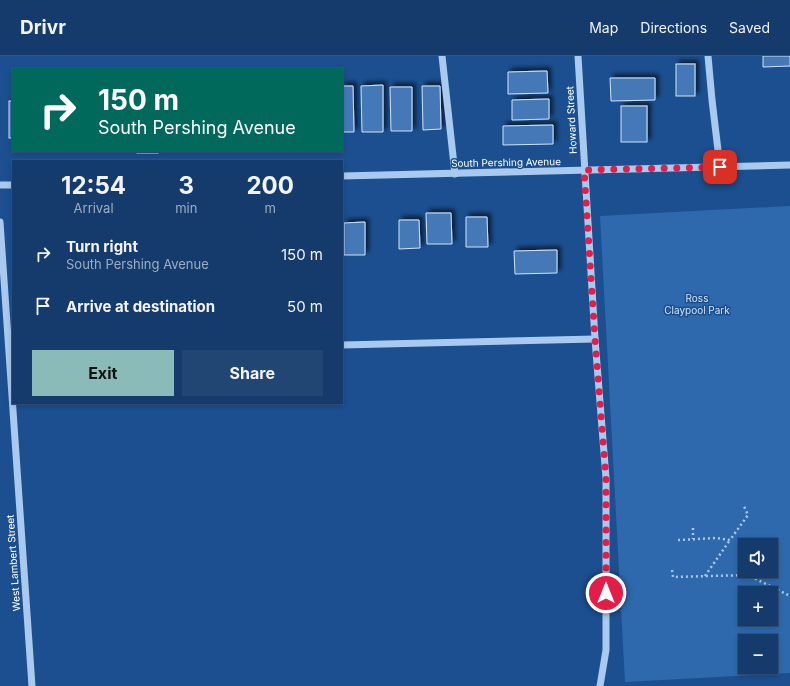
<!DOCTYPE html>
<meta charset="utf-8">
<style>
:root{--surface:#143b6b;--page:#214673;--text:#f1f3f6;--muted:#9dadc1;--line:#33557e;--accent:#8bbbb9}
body{margin:0;font-family:Inter,sans-serif;background:var(--page);color:var(--text);height:100vh;display:flex;flex-direction:column;font-size:15px;white-space:nowrap}
*{box-sizing:border-box;margin:0}
p{font-size:13px;color:var(--muted)}
.icon{flex:none;width:22px;height:22px;fill:none;stroke:currentColor;stroke-width:2;stroke-linecap:round;stroke-linejoin:round}
.map{position:relative;flex:1;overflow:hidden}
.side{position:absolute;left:12px;top:104px;width:331px;height:244px;display:flex;flex-direction:column;background:var(--surface);border-radius:0px;box-shadow:0 2px 6px #0003,0 0 0 1px var(--line)}
.side>*{flex:none}
.top-card{position:absolute;left:12px;top:12px;width:331px;height:84px;border-radius:0px;box-shadow:0 2px 6px #0003,0 0 0 1px var(--line);background:#00695c;color:#fff;overflow:hidden}
.tools{position:absolute;left:738px;top:482px;display:grid;gap:8px}
.tools a{display:grid;place-items:center;width:40px;height:40px;border-radius:0px;background:var(--surface);box-shadow:0 2px 6px #0003,0 0 0 1px var(--line);font-size:20px}
.pin{position:absolute;display:grid;place-items:center;width:34px;height:34px;color:#fff;margin:-17px;border-radius:8px;box-shadow:0 2px 6px #0006}
.me{position:absolute;width:44px;margin:-22px;rotate:0deg;stroke-linejoin:round;filter:drop-shadow(0 0 3px #0008)}
.turn{display:flex;align-items:center;gap:14px;height:84px;padding:0 20px;font-size:18px}
.turn .icon{width:52px;height:52px;stroke-width:2.5}
.turn b{display:block;font-size:28px;line-height:34px}
.eta{display:flex;justify-content:space-evenly;align-items:center;height:68px;text-align:center}
.eta b{font-size:24px;font-weight:700;line-height:28px}
.button{display:flex;gap:8px;margin-top:auto;padding:8px 20px}
.button a{flex:1;height:46px;border-radius:0px;background:var(--accent);color:#111;font-size:16px;font-weight:700;line-height:46px;text-align:center}
.button a+a{background:var(--page);color:var(--text)}
ul{padding:0;list-style:none}
li{display:flex;align-items:center;gap:12px;height:52px;padding:0 20px}
li div{flex:1}
li b{display:block;font-size:15px}
li em{font-style:normal}
header{display:flex;align-items:center;gap:24px;box-sizing:border-box;height:56px;padding:0 20px;background:var(--surface);border-bottom:1px solid var(--line)}
header strong{font-size:19px}
nav{display:flex;gap:22px;margin-inline-start:auto;font-size:14px}
.map>svg:first-child{display:block}
</style>
<header>
<strong>Drivr</strong>
<nav><a>Map</a><a>Directions</a><a>Saved</a></nav>
</header>
<div class="map">
<svg width="790" height="630" viewBox="0 0 790 630">
<defs>
<filter id="shadow"><feDropShadow dx="3.5" dy="-3.5" stdDeviation="2" flood-color="#0009"/></filter>
</defs>
<rect width="100%" height="100%" fill="#1b4f8f"/>
<path fill="#2e69ad" fill-rule="evenodd" d="M 790,150 L 790,617 L 625,626 L 600,160 ZM 745,489 L 771,489 L 771,515 L 745,515 ZM 745,537 L 771,537 L 771,563 L 745,563 ZM 745,585 L 771,585 L 771,611 L 745,611 Z"/>
<g fill="#4478b7" stroke="#cfe3fa" filter="url(#shadow)">
<polygon points="763,0 790,0 790,10 763,11"/>
<rect x="676" y="8" width="19" height="32"/>
<polygon points="547,15 548,37 508,38 508,16"/>
<polygon points="610,22 655,22 655,44 611,45"/>
<polygon points="383,29 383,76 362,76 361,30"/>
<polygon points="342,30 353,30 354,76 342,76"/>
<polygon points="422,30 440,30 441,73 423,74"/>
<polygon points="390,31 412,31 412,75 391,75"/>
<polygon points="549,43 549,63 512,64 512,44"/>
<rect x="9" y="45" width="4" height="37"/>
<rect x="621" y="50" width="26" height="36"/>
<polygon points="553,69 553,88 503,89 503,70"/>
<rect x="137" y="95" width="21" height="2"/>
<polygon points="426,157 451,157 452,188 427,188"/>
<polygon points="466,161 487,161 488,191 466,191"/>
<polygon points="399,164 419,164 420,192 399,193"/>
<polygon points="365,166 365,199 344,199 344,167"/>
<polygon points="557,194 557,217 515,218 514,195"/>
</g>
<g fill="none" stroke-linecap="round" stroke-linejoin="round">
<g stroke="#a9c9ee" stroke-width="2.5" stroke-dasharray="2 3" stroke-linecap="butt">
<polyline points="693,472 693,483"/>
<polyline points="678,484 717,482 730,484 748,459 743,448"/>
<polyline points="672,514 673,521 748,519 790,540"/>
<polyline points="705,520 730,484"/>
</g>
<g stroke="#a9c9ee" stroke-width="7">
<polyline points="442,0 455,118"/>
<polyline points="578,0 595,283 606,422 606,594 600,630"/>
<polyline points="708,0 712,44 720,111"/>
<polyline points="342,120 790,109"/>
<polyline points="0,129 13,129"/>
<polyline points="0,166 32,630"/>
<polyline points="342,289 595,283"/>
</g>
</g>
<g fill="none" stroke-linecap="round" stroke-linejoin="round">
<polyline stroke="#e11d48" stroke-width="7" stroke-dasharray="0 12.6" points="606,537 606,422 595,283 584,114 720,111"/>
</g>
<g text-anchor="middle" dominant-baseline="central" stroke-width="3" stroke-linejoin="round" paint-order="stroke">
<g font-size="10" fill="#fff" stroke="#1b4f8f">
<text transform="translate(571 64) rotate(-93)">Howard Street</text>
<text transform="translate(506 106) rotate(-1)">South Pershing Avenue</text>
<text transform="translate(13 507) rotate(-94)">West Lambert Street</text>
</g>
<g font-size="10" fill="#cfe3fa" stroke="#1b4f8f">
<text x="697" y="242">Ross<tspan x="697" dy="12">Claypool Park</tspan></text>
</g>
</g>
</svg>
<div class="tools">
<a><svg class="icon" aria-label="sound" viewBox="0 0 24 24"><path d="M4 9h4l5-4v14l-5-4H4zM17 9q2 3 0 6"/></svg></a>
<a>+</a>
<a>−</a>
</div>
<div class="pin" style="left:720px;top:111px;background:#d93025"><svg class="icon" aria-label="arrive" viewBox="0 0 24 24"><path d="M6 21V4h12l-3 4 3 4H6"/></svg></div>
<svg class="me" style="left:606px;top:537px" viewBox="-20 -20 40 40"><circle r="17" fill="#e11d48" stroke="#fff" stroke-width="3"/><path d="M0-11L8 9 0 5-8 9z" fill="#fff"/></svg>
<div class="top-card">
<div class="turn"><svg class="icon" aria-label="right" viewBox="0 0 24 24"><path d="M7 20v-9h11M14 6l5 5-5 5"/></svg><div><b>150 m</b>South Pershing Avenue</div></div>
</div>
<section class="side">
<div class="eta">
<div><b>12:54</b><p>Arrival</p></div>
<div><b>3</b><p>min</p></div>
<div><b>200</b><p>m</p></div>
</div>
<ul>
<li><svg class="icon" aria-label="right" viewBox="0 0 24 24"><path d="M7 20v-9h11M14 6l5 5-5 5"/></svg><div><b>Turn right</b><p>South Pershing Avenue</p></div><em>150 m</em></li>
<li><svg class="icon" aria-label="arrive" viewBox="0 0 24 24"><path d="M6 21V4h12l-3 4 3 4H6"/></svg><div><b>Arrive at destination</b></div><em>50 m</em></li>
</ul>
<div class="button"><a>Exit</a><a>Share</a></div>
</section>
</div>
